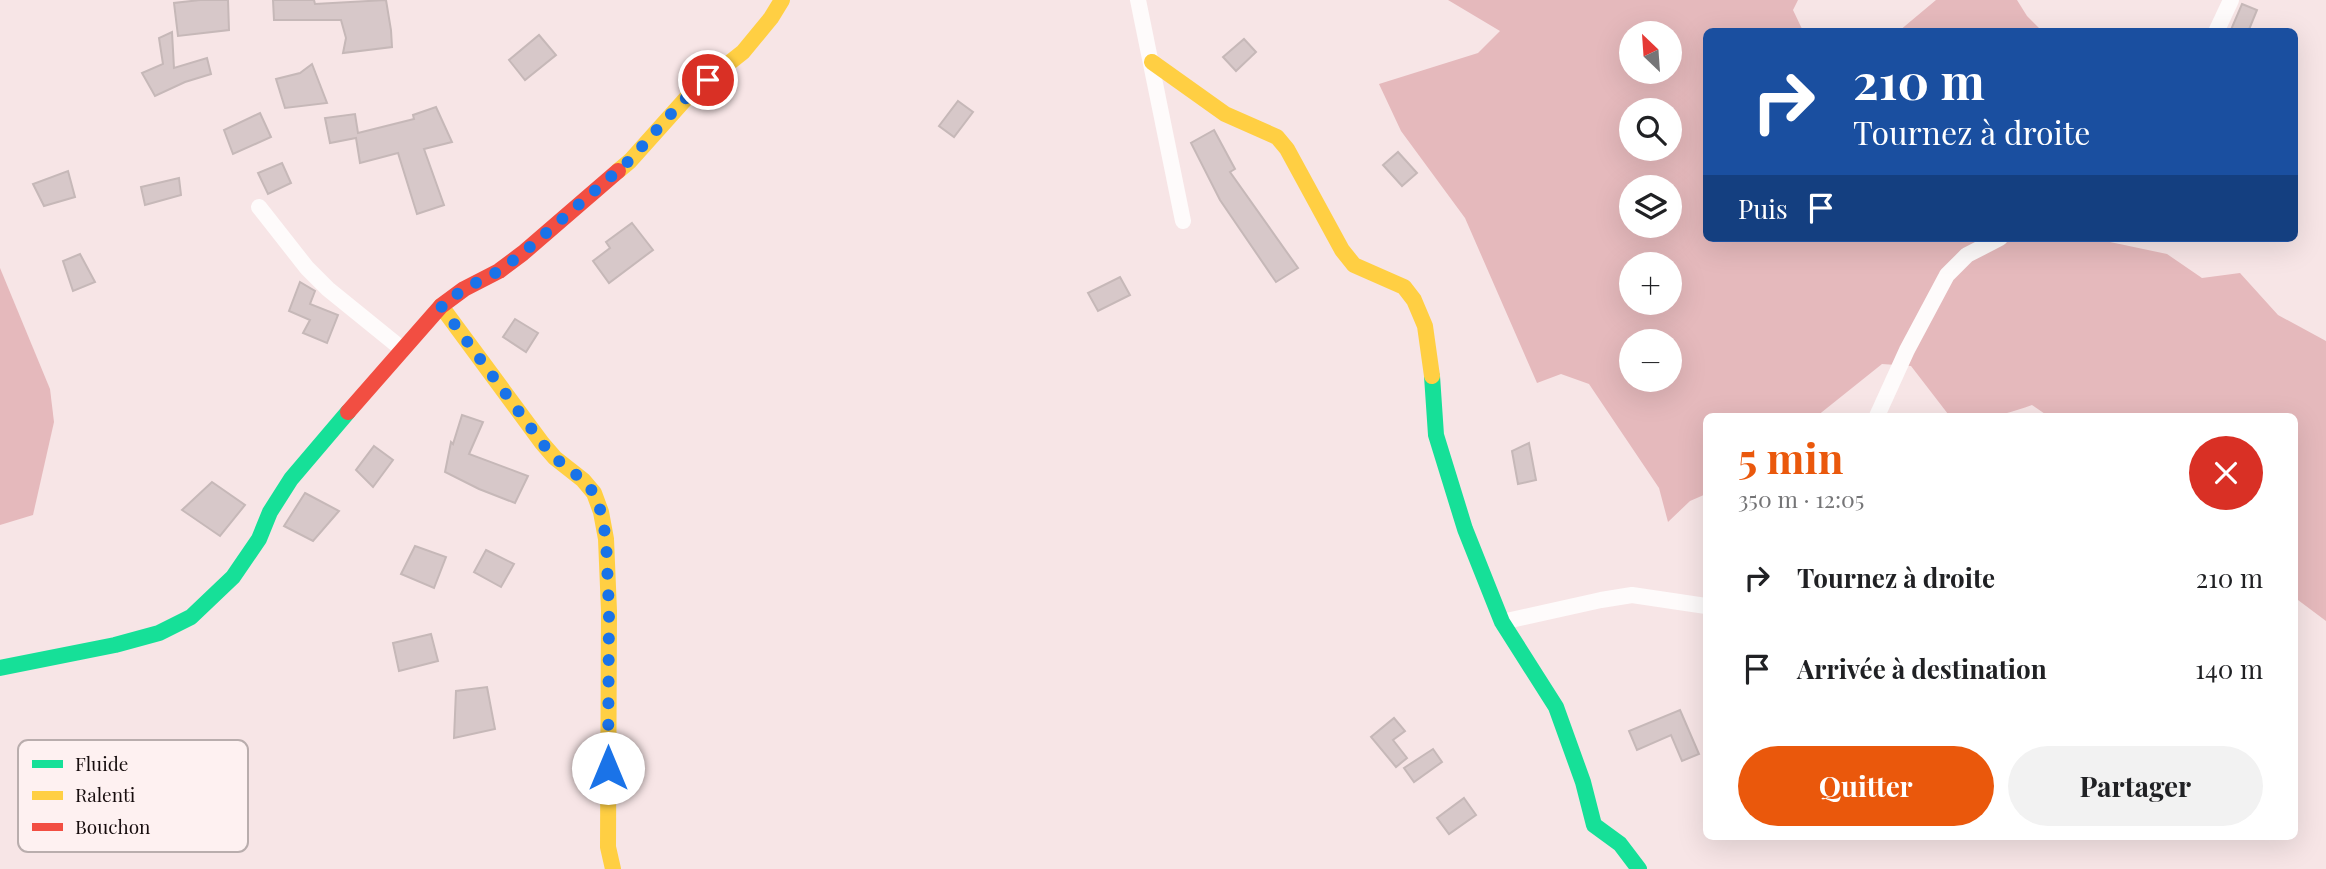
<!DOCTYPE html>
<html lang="fr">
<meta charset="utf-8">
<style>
:root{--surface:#fff;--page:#f2f2f2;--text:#202124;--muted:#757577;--accent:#ea580c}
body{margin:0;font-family:"Playfair Display",serif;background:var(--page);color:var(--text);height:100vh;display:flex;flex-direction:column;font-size:26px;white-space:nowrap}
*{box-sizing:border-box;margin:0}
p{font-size:23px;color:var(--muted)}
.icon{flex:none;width:38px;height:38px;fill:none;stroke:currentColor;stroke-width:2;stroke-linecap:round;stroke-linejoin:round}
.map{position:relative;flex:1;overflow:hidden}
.side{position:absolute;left:1703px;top:413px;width:595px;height:427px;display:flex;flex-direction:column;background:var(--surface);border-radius:10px;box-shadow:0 7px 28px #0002}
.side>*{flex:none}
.hud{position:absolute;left:1703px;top:28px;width:595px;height:214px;border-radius:10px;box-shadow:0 7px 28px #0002;background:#1a4fa0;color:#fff;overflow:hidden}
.needle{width:46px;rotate:335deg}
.buttons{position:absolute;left:1619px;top:21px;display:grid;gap:14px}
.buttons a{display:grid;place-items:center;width:63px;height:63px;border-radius:50%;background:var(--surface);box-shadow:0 7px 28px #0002;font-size:35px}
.pin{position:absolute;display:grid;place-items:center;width:60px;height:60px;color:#fff;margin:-30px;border:4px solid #fff;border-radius:50%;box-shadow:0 2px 7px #0007}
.me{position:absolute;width:77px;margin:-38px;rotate:0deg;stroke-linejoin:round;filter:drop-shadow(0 0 5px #0008)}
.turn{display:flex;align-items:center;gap:24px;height:147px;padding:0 35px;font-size:32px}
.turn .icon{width:91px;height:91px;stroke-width:2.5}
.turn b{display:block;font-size:49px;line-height:60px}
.then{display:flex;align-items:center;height:66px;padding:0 35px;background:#0003;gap:14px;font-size:26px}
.round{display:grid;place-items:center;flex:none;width:74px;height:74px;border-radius:37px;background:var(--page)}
.headline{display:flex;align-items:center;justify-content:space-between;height:119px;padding:0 35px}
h1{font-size:42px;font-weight:700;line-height:52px;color:var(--accent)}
.cta{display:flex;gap:14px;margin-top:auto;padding:14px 35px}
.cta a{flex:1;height:80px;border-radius:42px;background:var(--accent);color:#fff;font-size:28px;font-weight:700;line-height:80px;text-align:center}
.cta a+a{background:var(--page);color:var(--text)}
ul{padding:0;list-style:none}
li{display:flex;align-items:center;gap:21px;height:91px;padding:0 35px}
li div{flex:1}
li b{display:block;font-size:26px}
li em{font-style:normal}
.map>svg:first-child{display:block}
</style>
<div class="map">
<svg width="2326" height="869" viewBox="0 0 2326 869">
<rect width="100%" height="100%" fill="#f7e5e6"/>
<g fill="#e5b9bc" fill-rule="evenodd">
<path d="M 1448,0 L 1798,0 L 1793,10 L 1803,31 L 1706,32 L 1706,238 L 2091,238 L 2167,254 L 2202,278 L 2240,273 L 2278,315 L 2326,341 L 2326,621 L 2294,597 L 2294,416 L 2048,416 L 2032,405 C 2006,414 1976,424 1948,414 L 1911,366 L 1882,364 L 1817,416 L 1706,416 L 1706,494 L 1690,501 L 1668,522 L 1659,488 L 1589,384 L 1561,374 L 1537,383 L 1465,218 L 1401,131 L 1379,84 L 1478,53 L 1500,31 ZM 1631,33 L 1670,33 L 1670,72 L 1631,72 ZM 1631,110 L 1670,110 L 1670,149 L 1631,149 ZM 1631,187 L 1670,187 L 1670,226 L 1631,226 ZM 1631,264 L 1670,264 L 1670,303 L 1631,303 ZM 1631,341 L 1670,341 L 1670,380 L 1631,380 Z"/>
<polygon points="1936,0 2017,0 2027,16 2042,31 1899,31"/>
<polygon points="0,268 50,389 54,422 33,515 0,525"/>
</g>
<g fill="#d7c8c9" stroke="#c6b8b8" stroke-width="2">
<polygon points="200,0 228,0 229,30 178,36 174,3"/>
<polygon points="273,0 314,0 315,4 386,0 391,30 392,47 343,53 346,38 341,20 274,20"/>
<polygon points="2242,4 2257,10 2248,32 2230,32"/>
<polygon points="172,32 174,68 207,58 211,74 185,82 155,96 142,73 163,64 159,38"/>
<polygon points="539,35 556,55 525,80 509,60"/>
<polygon points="1244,39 1256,52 1236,71 1223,57"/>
<polygon points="312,64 327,103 285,108 276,79 300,73"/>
<polygon points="958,101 973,112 954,137 939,126"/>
<polygon points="436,107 452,142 424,149 444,205 417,214 398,153 360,163 356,138 330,143 325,118 355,114 358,133 414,119 413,115"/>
<polygon points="260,113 271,137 233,154 224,130"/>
<polygon points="1214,130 1235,169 1230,172 1298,268 1276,282 1220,200 1191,143"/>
<polygon points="1398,152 1417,173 1402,186 1383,165"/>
<polygon points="282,163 291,183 268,194 258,173"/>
<polygon points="68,171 75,197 44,206 33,184"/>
<polygon points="179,178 181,195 145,205 141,187"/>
<polygon points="632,223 653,250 609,283 593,261 610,248 606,242"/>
<polygon points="80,254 95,282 73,291 63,261"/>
<polygon points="1120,277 1130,295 1098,311 1088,293"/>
<polygon points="300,282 315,291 310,304 338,315 327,343 303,333 310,320 289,311"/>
<polygon points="515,319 538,333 526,352 503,337"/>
<polygon points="462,415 483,422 469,454 528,476 515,503 479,489 445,472 451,442 453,444"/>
<polygon points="1529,443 1536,480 1518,484 1512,451"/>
<polygon points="374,446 393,460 373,487 356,470"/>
<polygon points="212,482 245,505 220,536 182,510"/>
<polygon points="305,493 339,511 313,541 284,526"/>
<polygon points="415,546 446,557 434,588 401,574"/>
<polygon points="486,550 514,564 501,587 474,572"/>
<polygon points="431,634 438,661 399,671 393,643"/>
<polygon points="487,687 495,729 454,738 456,691"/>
<polygon points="1680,710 1699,754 1682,761 1671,735 1637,750 1629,731"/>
<polygon points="1394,718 1405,731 1393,740 1407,758 1396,767 1371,737"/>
<polygon points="1433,749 1442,762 1414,782 1404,768"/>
<polygon points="1464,798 1476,815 1449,834 1437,818"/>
</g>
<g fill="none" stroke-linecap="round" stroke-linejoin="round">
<g stroke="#fefbfb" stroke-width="16">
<polyline points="1138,0 1183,221"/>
<polyline points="2216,32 2231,0"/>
<polyline points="259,207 307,268 328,289 402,349"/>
<polyline points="1877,416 1907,350 1947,275 1967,255 2000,238"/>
<polyline points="1502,622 1601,600 1632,595 1706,606"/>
</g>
<g stroke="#16e098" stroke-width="16">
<polyline points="1432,376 1436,435 1465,529 1502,622 1556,707 1583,782 1594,825 1620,844 1639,869"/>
<polyline points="0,668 115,645 159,633 191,617 233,577 259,539 270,512 291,479 348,412"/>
</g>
<g stroke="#ffcf43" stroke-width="16">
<polyline points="1152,62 1225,114 1277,137 1287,149 1342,250 1354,265 1404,287 1414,300 1425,326 1432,376"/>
<polyline points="618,171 630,161 690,94 743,52 771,18 782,0"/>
<polyline points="441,306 542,443 555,458 583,480 594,493 601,512 606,539 609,611 608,847 613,869"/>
</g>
<polyline stroke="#f24e42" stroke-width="16" points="348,412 441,306 464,289 499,271 523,253 618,171"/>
</g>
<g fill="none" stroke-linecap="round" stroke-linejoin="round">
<polyline stroke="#1a73e8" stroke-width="12" stroke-dasharray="0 21.6" points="608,768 609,611 606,539 601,512 594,493 583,480 555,458 542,443 441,306 464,289 499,271 523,253 630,160 668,117 690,94 708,80"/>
</g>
<rect x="18" y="740" width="230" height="112" rx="10" fill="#fef1f1" stroke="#b9adad" stroke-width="2"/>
<rect x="32" y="760" width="31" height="8" fill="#16e098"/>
<rect x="32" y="791" width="31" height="9" fill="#ffcf43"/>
<rect x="32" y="823" width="31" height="8" fill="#f24e42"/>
<g font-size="19" fill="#170d0e">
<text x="75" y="771">Fluide</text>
<text x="75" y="802">Ralenti</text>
<text x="75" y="834">Bouchon</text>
</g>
</svg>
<div class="buttons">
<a><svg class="needle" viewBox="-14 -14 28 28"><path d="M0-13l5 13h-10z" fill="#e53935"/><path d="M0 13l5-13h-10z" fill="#757577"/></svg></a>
<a><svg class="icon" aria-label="search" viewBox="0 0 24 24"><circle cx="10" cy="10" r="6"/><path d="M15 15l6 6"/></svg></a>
<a><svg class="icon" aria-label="layers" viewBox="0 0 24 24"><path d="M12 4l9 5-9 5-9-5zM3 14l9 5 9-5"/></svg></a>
<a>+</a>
<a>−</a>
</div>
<div class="pin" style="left:708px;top:80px;background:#d93025"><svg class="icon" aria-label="arrive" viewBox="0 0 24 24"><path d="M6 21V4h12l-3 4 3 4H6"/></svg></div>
<svg class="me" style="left:608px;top:768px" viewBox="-20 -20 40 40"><circle r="19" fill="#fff"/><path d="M0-13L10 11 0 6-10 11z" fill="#1a73e8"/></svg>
<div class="hud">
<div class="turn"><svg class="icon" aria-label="right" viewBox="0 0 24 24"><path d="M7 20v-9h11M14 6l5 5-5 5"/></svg><div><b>210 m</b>Tournez à droite</div></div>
<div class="then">Puis<svg class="icon" aria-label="arrive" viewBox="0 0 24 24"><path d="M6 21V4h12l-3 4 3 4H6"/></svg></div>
</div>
<section class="side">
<div class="headline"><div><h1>5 min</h1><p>350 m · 12:05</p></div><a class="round" style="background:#d93025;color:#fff"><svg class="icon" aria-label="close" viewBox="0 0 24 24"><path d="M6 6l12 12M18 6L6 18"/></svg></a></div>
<ul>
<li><svg class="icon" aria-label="right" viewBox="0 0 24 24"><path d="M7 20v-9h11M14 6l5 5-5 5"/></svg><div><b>Tournez à droite</b></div><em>210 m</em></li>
<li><svg class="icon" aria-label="arrive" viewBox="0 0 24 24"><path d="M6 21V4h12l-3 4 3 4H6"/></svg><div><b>Arrivée à destination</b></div><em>140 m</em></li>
</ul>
<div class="cta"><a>Quitter</a><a>Partager</a></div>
</section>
</div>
